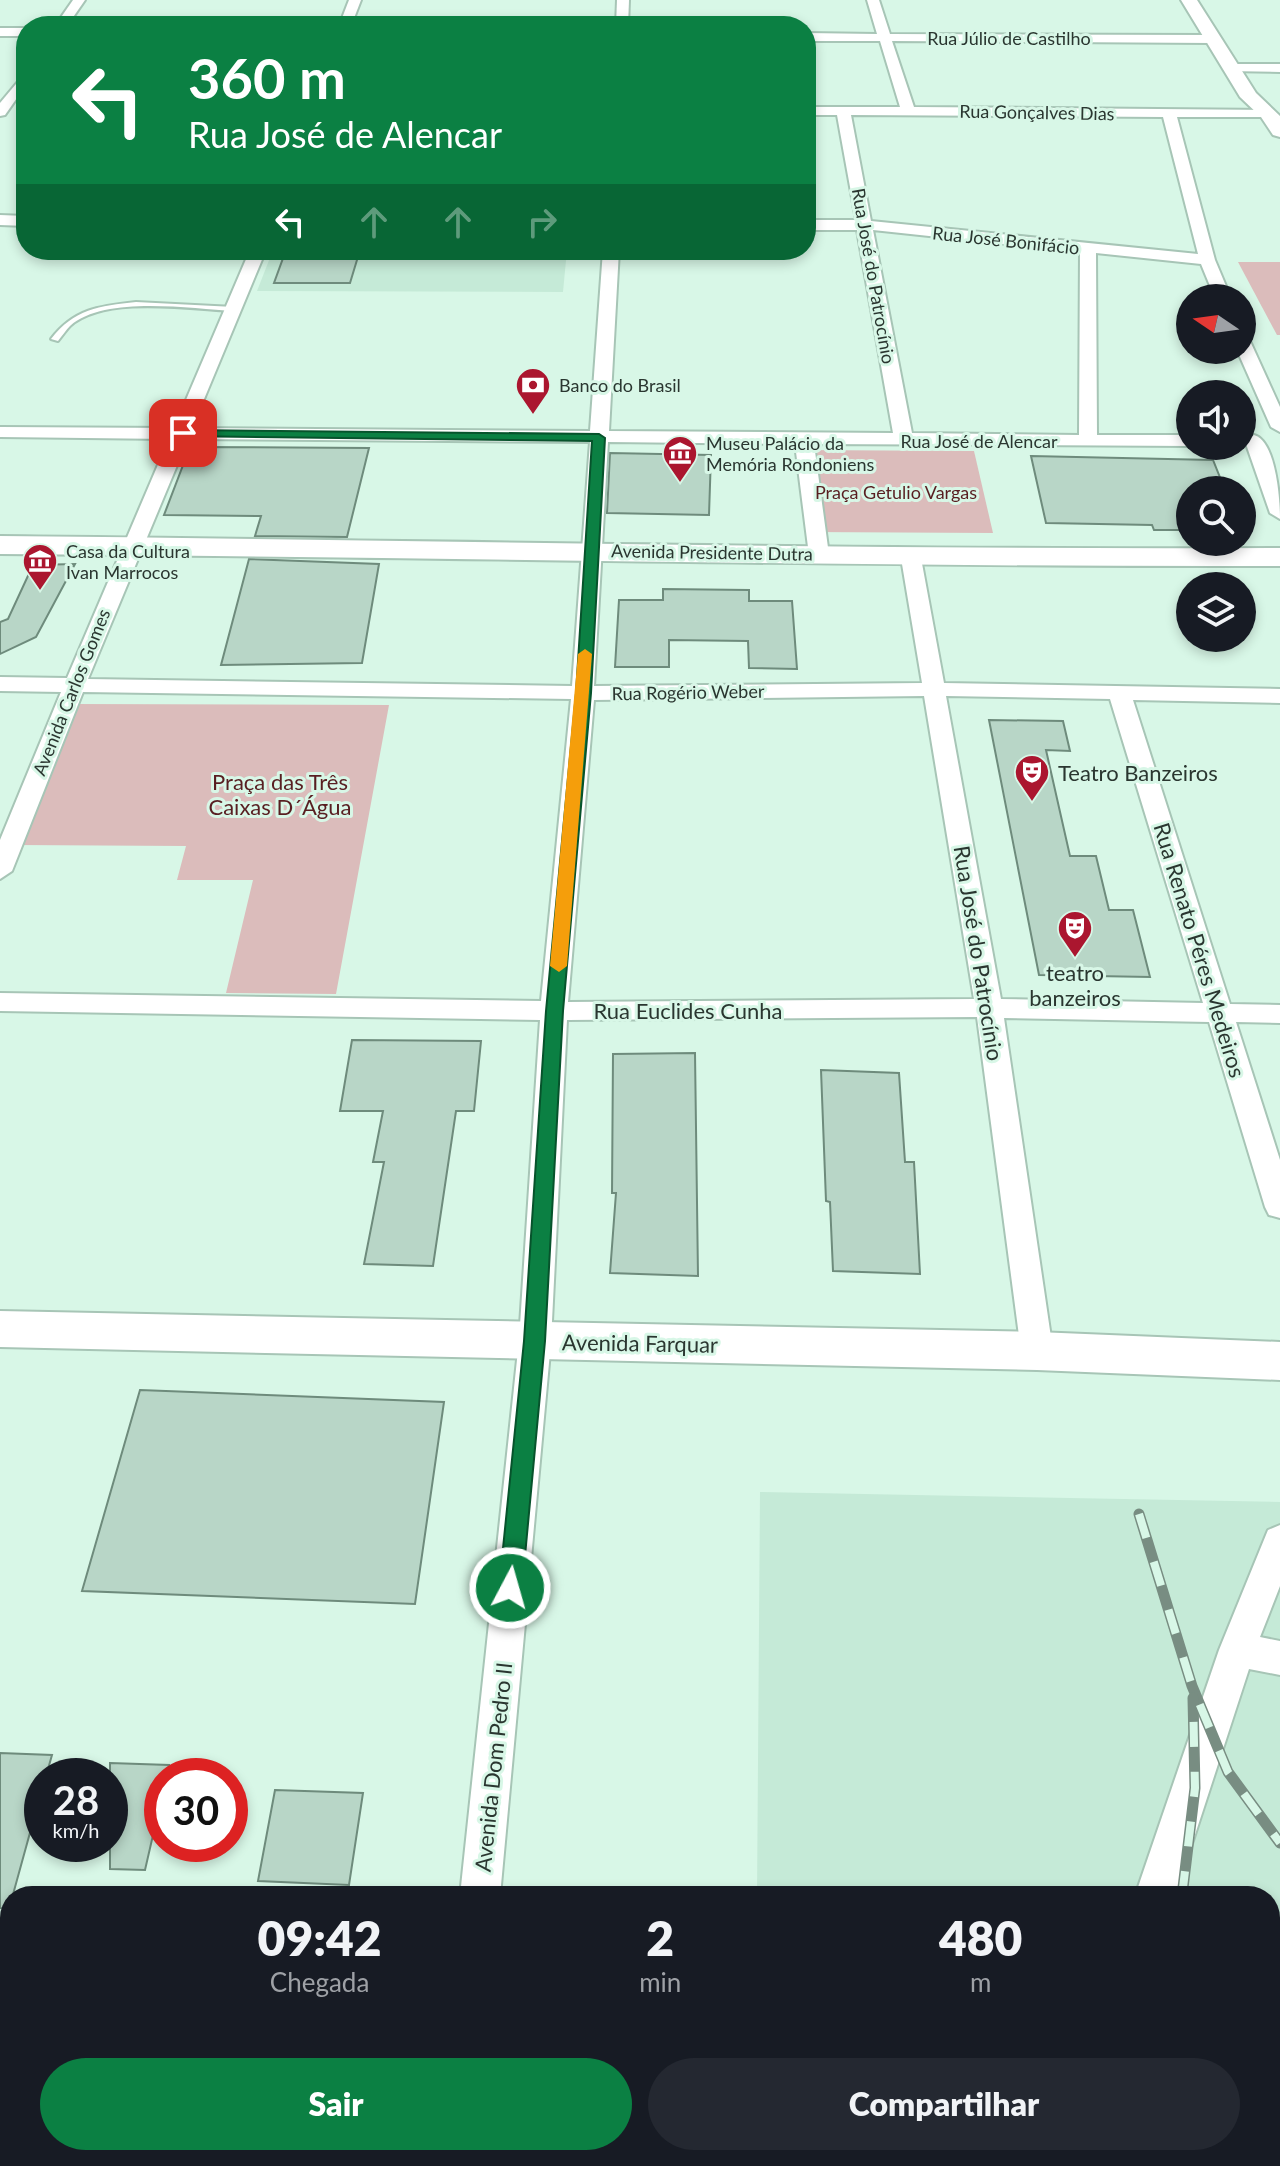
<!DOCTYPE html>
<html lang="pt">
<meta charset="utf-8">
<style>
:root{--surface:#171b24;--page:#242831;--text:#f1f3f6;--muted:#9ea1a6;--accent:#0b8043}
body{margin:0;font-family:Lato,sans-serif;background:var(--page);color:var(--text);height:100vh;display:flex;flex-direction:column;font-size:30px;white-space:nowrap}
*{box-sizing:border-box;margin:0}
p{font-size:26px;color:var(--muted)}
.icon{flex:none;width:44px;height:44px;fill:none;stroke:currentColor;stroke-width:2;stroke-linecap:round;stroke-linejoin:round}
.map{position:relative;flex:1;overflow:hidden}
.side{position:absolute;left:0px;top:1886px;width:1280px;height:280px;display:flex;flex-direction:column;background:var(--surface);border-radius:32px 32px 0 0;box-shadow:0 4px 12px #0003}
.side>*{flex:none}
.guide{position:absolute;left:16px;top:16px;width:800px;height:244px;border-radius:32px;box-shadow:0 4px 12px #0003;background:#0b8043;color:#fff;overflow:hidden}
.needle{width:52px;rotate:283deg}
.buttons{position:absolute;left:1176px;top:284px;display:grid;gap:16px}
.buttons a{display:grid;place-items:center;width:80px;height:80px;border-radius:50%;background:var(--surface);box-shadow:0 4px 12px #0003;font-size:40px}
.speed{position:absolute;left:24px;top:1758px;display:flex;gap:16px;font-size:40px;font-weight:700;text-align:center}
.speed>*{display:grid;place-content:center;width:104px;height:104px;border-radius:50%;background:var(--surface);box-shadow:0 4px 12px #0003;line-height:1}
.speed small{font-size:20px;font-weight:400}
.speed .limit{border:12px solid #d22;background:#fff;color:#111}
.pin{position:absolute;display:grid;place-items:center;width:68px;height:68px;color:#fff;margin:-34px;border-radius:16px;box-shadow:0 4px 12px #0006}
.me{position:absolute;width:88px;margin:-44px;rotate:6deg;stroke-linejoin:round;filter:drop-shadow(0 0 6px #0008)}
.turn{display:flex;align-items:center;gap:28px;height:168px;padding:0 40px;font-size:36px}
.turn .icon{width:104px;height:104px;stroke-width:2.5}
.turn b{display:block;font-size:56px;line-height:68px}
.lanes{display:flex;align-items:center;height:76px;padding:0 40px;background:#0003;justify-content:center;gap:40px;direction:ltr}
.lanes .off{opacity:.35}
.eta{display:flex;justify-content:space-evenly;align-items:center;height:136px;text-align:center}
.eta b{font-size:48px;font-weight:800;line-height:56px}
.cta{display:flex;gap:16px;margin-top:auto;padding:16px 40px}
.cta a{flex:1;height:92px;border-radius:48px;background:var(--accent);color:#fff;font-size:32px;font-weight:800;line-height:92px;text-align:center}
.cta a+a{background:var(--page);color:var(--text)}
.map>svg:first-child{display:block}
</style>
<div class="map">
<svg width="1280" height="2166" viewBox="0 0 1280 2166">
<rect width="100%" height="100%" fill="#d8f7e7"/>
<g fill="#c5ead7">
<polygon points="273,250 567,250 563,292 257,291"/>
<polygon points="760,1492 1280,1502 1280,2166 747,2166 749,2156 1270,2156 1270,1896 757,1896"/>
</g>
<g fill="#dbbcbb">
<polygon points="1238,262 1280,262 1280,335 1277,335"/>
<polygon points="799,450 974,451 993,533 806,532"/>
<polygon points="71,704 389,705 336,994 226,993 253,880 177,880 186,846 15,845"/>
<polygon points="581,2156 749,2156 747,2166 575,2166"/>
</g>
<g fill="#b8d6c7" stroke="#6e8b7c" stroke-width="2">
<polygon points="286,250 360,250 350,283 274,283"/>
<polygon points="190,447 369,448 347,537 255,536 261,516 164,515"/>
<polygon points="610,453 711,455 709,515 607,513"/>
<polygon points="1031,456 1213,460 1225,490 1190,490 1190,530 1154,530 1152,525 1046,523"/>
<polygon points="249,559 379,564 362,663 221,665"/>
<polygon points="75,564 36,637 0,654 0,622 8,619 33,565"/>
<polygon points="663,589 749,590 749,601 792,601 797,669 749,668 748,641 669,640 669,667 615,667 619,600 663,600"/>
<polygon points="989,720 1063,721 1070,751 1046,750 1070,856 1096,856 1109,910 1133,910 1150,977 1039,975"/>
<polygon points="352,1040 481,1041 474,1111 456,1111 433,1266 364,1264 384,1162 373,1162 383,1111 340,1111"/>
<polygon points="695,1053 698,1276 610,1273 616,1193 612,1193 613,1054"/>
<polygon points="821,1070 899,1073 905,1162 914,1162 920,1274 833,1271 830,1202 826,1201"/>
<polygon points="140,1390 444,1402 415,1604 82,1591"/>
<polygon points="0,1753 52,1755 46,1776 42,1776 42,1789 9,1909 0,1908"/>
<polygon points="110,1763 169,1765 167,1776 162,1776 162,1796 145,1870 110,1869"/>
<polygon points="275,1790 363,1793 349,1885 258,1881"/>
</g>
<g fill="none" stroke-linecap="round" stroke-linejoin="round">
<g stroke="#a7c5b6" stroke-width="4">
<path id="lane" d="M 136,302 L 234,307 L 238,309 L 234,311 C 190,309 105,295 70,326 C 66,330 62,336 58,341 L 51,339 C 74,309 99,306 136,302 Z"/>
</g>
<g stroke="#a7c5b6" stroke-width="4">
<g id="street">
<polygon points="73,0 85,0 67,26 55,26"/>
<polygon points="349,0 361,0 351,26 339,26"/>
<polygon points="617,0 629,0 628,26 616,26"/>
<path d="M 867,0 L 879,0 L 890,34 L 1212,35 L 1218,39 L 1212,43 L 892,41 L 914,107 L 1273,110 L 1275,113 L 1268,117 L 1177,117 L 1215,260 L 1231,298 L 1215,298 L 1201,264 L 1096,253 L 1097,435 L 1190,435 L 1192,446 L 814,444 L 829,555 L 819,561 L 809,555 L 795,444 L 608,442 L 594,686 L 922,683 L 901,558 L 911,552 L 921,558 L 944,683 L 1280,689 L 1280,703 L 1133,700 L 1230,1004 L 1280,1005 L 1280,1023 L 1236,1022 L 1280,1160 L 1280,1218 L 1269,1215 L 1265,1207 L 1209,1022 L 1004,1018 L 1053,1351 L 1048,1360 L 1037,1364 L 1026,1360 L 1021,1351 L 977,1017 L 567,1020 L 551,1341 L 500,1896 L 460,1896 L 519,1341 L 540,1020 L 0,1011 L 0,993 L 541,1001 L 571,699 L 83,692 L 12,871 L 0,879 L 0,840 L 61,692 L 0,691 L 0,677 L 67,678 L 169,439 L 0,437 L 0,427 L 174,428 L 250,250 L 266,250 L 192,428 L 590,431 L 603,250 L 619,250 L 609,431 L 893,433 L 857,230 L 806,230 L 806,220 L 856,220 L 837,115 L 806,115 L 806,107 L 900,107 L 880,41 L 806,41 L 806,33 L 877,34 ZM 851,115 L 1163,117 L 1198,254 L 871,221 ZM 873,230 L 1080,252 L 1079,435 L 912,433 ZM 188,439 L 590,442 L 572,686 L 88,679 ZM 924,696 L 974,999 L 568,1002 L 594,700 ZM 946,696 L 1110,699 L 1203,1003 L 1001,999 Z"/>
<rect x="0" y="28" width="26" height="8"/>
<polygon points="1231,64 1280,64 1280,72 1226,71 1225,68"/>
<polygon points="26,72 26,85 5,115 0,116 0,103"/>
<polygon points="0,215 26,216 26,226 0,225"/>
<polygon points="1242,336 1250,341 1280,407 1280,432 1271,427 1237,350 1242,350"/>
<path d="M 1254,435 C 1276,441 1280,500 1280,519 L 1270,513 L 1245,441 Z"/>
<polygon points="1280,1525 1280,1586 1260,1637 1280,1641 1280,1675 1249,1669 1175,1896 1135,1896 1219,1650 1268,1530"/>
<polygon points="0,2116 10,2116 10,2156 19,2156 0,2160"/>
<polygon points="1021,2156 1067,2156 1063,2166 1017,2166"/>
</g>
</g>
<g stroke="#a7c5b6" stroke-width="4">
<g id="secondary">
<polygon points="1181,0 1197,0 1256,93 1280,116 1280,137 1273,135 1261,117 1240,97"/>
<path d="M 0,536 C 427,540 853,550 1280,548 L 1280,566 C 853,567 427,557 0,554 Z"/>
<polygon points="0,1311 1037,1332 1280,1342 1280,1380 1037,1370 0,1347"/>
</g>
</g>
<use href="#lane" fill="#fff" fill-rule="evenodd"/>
<use href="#street" fill="#fff" fill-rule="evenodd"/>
<use href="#secondary" fill="#fff" fill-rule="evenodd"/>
<g stroke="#788d82" stroke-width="11">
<g id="rail">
<polyline points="1139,1514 1192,1686 1228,1772 1280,1843"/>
<polyline points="1182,1896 1195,1788 1193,1698"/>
<polyline points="1098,2166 1101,2156"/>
</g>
</g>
<use href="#rail" stroke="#d8f7e7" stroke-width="8" stroke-dasharray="25" stroke-linecap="butt"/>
</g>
<polygon fill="#0b8043" stroke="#07532c" stroke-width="2" points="183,430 599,434 605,438 591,693 563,1011 545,1341 522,1588 519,1595 510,1599 502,1595 499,1588 524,1341 546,1011 576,693 592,441 178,436 177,433"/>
<polygon fill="#f59e0b" points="585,649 592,654 567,966 559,972 550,966 578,654"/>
<defs>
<g id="bank-pin" transform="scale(1.8)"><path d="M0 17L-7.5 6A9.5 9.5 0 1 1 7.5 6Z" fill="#ab162f" stroke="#d8f7e7"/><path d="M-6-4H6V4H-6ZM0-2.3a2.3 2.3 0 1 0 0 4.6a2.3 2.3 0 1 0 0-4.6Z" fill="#fff"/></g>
<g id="museum-pin" transform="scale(1.8)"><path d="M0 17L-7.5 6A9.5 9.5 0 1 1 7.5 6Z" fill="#ab162f" stroke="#d8f7e7"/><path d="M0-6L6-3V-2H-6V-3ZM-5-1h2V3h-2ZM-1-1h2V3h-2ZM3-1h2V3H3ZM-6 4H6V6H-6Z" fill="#fff"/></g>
<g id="theatre-pin" transform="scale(1.8)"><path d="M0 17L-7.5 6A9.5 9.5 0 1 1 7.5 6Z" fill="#ab162f" stroke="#d8f7e7"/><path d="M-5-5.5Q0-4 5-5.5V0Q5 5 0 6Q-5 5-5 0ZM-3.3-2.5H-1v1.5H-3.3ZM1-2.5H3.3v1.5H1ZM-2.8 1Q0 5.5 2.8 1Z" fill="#fff"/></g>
</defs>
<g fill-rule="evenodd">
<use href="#bank-pin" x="533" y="385"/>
<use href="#museum-pin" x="680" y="453"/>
<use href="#museum-pin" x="40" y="561"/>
<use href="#theatre-pin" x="1032" y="772"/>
<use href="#theatre-pin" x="1075" y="928"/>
</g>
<g text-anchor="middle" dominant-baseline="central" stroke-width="6" stroke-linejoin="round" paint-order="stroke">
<g font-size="18" fill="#2a3630" stroke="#d8f7e7">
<text x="1009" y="38">Rua Júlio de Castilho</text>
<text transform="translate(1037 112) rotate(1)">Rua Gonçalves Dias</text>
<text transform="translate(1006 240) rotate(6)">Rua José Bonifácio</text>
<text transform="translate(874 276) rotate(80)">Rua José do Patrocínio</text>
<text x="979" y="441">Rua José de Alencar</text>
<text transform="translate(712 552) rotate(1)">Avenida Presidente Dutra</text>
<text transform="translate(71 692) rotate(-68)">Avenida Carlos Gomes</text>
<text transform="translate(688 692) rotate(-1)">Rua Rogério Weber</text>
</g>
<g font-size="18" fill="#2a3630" stroke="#d8f7e7" text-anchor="start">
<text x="559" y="385">Banco do Brasil</text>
<text x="706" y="443">Museu Palácio da<tspan x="706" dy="21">Memória Rondoniens</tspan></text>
<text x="66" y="551">Casa da Cultura<tspan x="66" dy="21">Ivan Marrocos</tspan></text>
</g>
<g font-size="18" fill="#581e21" stroke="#d8f7e7">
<text x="896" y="492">Praça Getulio Vargas</text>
</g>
<g font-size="22" fill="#2a3630" stroke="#d8f7e7" text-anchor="start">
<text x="1058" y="772">Teatro Banzeiros</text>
<text x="1075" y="972" text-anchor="middle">teatro<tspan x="1075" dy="25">banzeiros</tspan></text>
</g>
<g font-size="22" fill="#581e21" stroke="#d8f7e7">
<text x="280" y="781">Praça das Três<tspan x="280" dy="25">Caixas D´Água</tspan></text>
</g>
<g font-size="22" fill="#2a3630" stroke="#d8f7e7">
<text transform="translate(1200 950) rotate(73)">Rua Renato Péres Medeiros</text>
<text transform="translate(979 953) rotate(81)">Rua José do Patrocínio</text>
<text x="688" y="1010">Rua Euclides Cunha</text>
<text transform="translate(640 1343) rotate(1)">Avenida Farquar</text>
<text transform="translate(493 1767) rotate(-84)">Avenida Dom Pedro II</text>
</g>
</g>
</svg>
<div class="buttons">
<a><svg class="needle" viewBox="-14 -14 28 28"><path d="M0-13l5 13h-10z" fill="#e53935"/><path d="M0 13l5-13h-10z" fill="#9ea1a6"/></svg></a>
<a><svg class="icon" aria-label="sound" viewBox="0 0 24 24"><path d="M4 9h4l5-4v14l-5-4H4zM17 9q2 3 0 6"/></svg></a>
<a><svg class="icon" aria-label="search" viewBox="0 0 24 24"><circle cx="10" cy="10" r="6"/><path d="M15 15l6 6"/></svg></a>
<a><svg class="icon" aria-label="layers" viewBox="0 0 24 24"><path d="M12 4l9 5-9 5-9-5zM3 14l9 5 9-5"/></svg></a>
</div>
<div class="speed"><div>28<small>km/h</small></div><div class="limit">30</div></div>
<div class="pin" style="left:183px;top:433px;background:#d93025"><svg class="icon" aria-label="arrive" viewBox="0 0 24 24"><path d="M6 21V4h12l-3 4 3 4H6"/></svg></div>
<svg class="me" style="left:510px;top:1588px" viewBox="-20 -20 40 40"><circle r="17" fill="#0b8043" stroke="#fff" stroke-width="3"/><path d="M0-11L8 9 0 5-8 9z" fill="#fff"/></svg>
<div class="guide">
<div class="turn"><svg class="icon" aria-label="left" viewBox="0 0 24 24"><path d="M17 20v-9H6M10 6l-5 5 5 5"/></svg><div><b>360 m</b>Rua José de Alencar</div></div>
<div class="lanes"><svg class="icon" aria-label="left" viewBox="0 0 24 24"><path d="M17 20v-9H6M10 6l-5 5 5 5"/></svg><svg class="icon off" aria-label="ahead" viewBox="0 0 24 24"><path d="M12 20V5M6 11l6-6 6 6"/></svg><svg class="icon off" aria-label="ahead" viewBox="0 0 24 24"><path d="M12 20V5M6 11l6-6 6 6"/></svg><svg class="icon off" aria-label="right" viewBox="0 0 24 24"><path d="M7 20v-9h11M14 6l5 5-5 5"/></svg></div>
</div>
<section class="side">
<div class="eta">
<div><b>09:42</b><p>Chegada</p></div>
<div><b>2</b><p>min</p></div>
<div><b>480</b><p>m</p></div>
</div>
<div class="cta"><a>Sair</a><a>Compartilhar</a></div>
</section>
</div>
